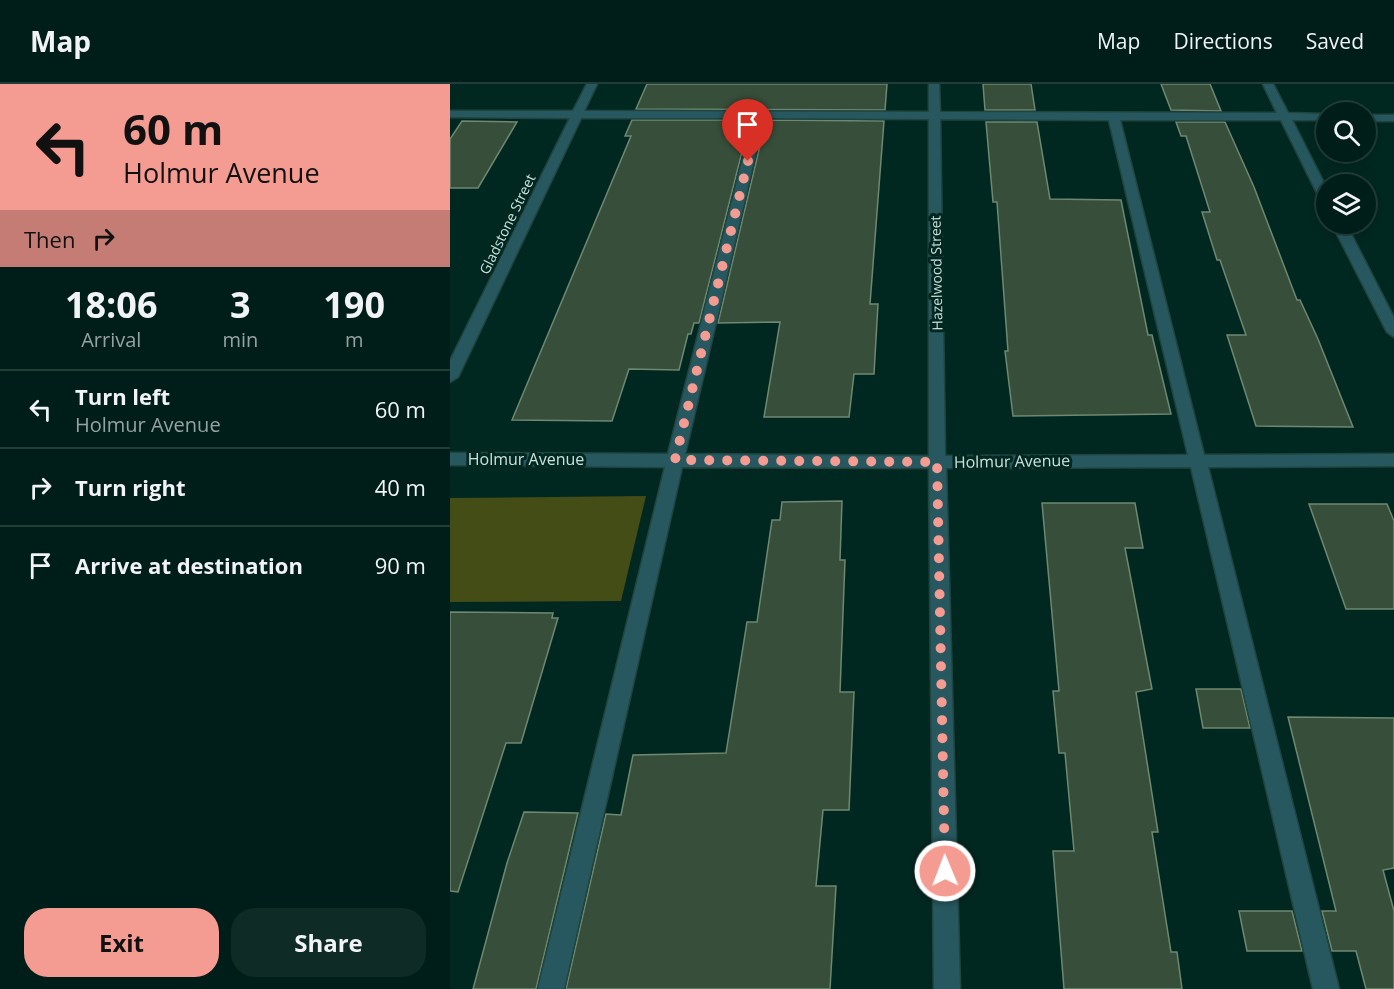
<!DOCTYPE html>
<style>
:root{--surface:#001e19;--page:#0e2b26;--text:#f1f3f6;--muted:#95a2a2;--line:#223c38;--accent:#f59c92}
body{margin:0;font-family:"Open Sans",sans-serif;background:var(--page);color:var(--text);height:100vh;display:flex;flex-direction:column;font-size:22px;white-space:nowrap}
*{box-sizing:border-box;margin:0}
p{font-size:20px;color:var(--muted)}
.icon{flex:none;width:33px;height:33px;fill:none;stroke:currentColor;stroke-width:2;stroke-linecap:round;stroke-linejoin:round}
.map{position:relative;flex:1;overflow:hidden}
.drawer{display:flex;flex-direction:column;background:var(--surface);width:450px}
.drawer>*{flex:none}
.hud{background:#f59c92;color:#111;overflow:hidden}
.buttons{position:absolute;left:866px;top:18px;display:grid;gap:12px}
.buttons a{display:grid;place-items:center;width:60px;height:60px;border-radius:50%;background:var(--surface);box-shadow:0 6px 24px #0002,0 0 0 2px var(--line);font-size:30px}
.pin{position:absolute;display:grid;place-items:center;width:51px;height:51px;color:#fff;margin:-62px -26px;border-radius:50% 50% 50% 0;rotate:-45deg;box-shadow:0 0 6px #0007}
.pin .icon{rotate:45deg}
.me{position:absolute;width:66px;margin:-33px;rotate:359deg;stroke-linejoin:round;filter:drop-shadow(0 0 4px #0008)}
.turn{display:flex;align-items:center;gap:21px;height:126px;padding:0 24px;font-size:27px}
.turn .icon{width:78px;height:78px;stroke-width:2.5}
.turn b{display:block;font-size:42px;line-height:51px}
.then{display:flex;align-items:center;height:57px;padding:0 24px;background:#0003;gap:12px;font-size:22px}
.eta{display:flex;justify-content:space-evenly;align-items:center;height:102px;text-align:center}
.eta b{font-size:36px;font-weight:700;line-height:42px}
.primary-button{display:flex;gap:12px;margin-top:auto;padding:12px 24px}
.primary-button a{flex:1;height:69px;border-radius:24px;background:var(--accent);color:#111;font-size:24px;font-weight:700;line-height:69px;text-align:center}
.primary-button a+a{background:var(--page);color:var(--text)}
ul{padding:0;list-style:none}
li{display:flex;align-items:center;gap:18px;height:78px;padding:0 24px;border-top:2px solid var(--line)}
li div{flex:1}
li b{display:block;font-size:22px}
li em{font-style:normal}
header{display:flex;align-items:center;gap:36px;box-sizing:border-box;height:84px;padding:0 30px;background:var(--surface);border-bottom:2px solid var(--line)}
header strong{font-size:28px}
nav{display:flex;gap:33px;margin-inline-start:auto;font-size:21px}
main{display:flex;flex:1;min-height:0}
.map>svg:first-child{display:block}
</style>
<header>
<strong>Map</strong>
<nav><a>Map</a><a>Directions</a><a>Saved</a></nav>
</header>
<main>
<section class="drawer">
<div class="hud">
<div class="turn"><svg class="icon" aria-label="left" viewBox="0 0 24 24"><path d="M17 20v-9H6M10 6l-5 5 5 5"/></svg><div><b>60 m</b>Holmur Avenue</div></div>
<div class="then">Then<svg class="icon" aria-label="right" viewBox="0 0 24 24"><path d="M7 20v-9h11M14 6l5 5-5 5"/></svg></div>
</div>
<div class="eta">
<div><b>18:06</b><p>Arrival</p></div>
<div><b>3</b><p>min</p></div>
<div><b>190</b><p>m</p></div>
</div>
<ul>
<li><svg class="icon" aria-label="left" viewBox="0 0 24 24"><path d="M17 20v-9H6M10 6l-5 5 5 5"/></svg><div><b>Turn left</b><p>Holmur Avenue</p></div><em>60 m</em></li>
<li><svg class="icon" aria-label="right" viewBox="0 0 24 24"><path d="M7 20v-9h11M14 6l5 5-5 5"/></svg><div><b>Turn right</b></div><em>40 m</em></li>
<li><svg class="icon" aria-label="arrive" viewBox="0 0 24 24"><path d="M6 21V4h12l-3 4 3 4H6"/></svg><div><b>Arrive at destination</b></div><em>90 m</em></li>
</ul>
<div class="primary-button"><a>Exit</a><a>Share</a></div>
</section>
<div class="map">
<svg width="944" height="905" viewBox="0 0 944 905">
<rect width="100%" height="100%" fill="#002821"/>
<polygon fill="#444d15" points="196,412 171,517 0,518 0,414"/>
<g fill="#374f3a" stroke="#6e8871" stroke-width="1.5">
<polygon points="197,0 437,0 435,26 186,25"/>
<polygon points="533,0 581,0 585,26 535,26"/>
<polygon points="711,0 760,0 771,27 721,26"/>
<polygon points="182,36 300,36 249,239 244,239 241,250 238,250 229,286 179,285 162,337 62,336 181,52 175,52"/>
<polygon points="316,36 434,37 420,220 428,220 424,290 404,290 399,333 314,333 330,238 268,239"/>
<polygon points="12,37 67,38 28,104 0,104 0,55"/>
<polygon points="536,38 587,38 600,115 671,116 698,251 702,251 721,330 563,332 555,267 558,267 547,118 543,118"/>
<polygon points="726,38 775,38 804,103 847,216 850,216 868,255 903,343 806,342 777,251 796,251 770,176 767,176 752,128 760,128 736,52 731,52"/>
<polygon points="392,417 390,476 395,476 390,608 404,608 399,726 373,726 366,802 386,802 380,905 116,905 156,730 171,731 183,671 276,669 297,538 307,538 322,436 330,436 332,418"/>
<polygon points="592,419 685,419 693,464 675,464 702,605 686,608 708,748 702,748 721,868 727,868 732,905 614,905 603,767 624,767 615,669 609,669 603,607 609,607"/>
<polygon points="859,420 937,420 944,437 944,525 896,525"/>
<polygon points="0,528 103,529 102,534 108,534 71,659 56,659 8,808 0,807"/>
<polygon points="746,605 791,605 800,644 753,644"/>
<polygon points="838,633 944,634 944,784 933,786 944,827 944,905 916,905 906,867 882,867 872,827 886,827"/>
<polygon points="74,728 128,729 86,905 23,905 57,779"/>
<polygon points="789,827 842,827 852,867 797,867"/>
</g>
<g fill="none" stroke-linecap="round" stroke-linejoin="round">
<g stroke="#20453f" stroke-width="3">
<g id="minor">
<path d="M 137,0 L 147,0 L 134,27 L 479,28 L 479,0 L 489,0 L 490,28 L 827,29 L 813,0 L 823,0 L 838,29 L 876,30 L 876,36 L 842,36 L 876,103 L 876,119 L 870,115 L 831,36 L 670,36 L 754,371 L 944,370 L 944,382 L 758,383 L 889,905 L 863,905 L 741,383 L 496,384 L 510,905 L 484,905 L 479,384 L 232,383 L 114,905 L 88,905 L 215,383 L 0,381 L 0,369 L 218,370 L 303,34 L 131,34 L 8,293 L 0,298 L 0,277 L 120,34 L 0,33 L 0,27 L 123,27 ZM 314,34 L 479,35 L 479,372 L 235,370 ZM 490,35 L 659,36 L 738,371 L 495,372 Z"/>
<rect x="915" y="31" width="29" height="6"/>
<polygon points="882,140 896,140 944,234 944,253 937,248"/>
</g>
</g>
<use href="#minor" fill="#275860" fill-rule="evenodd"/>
</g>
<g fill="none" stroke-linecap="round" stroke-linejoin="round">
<polyline stroke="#f59c92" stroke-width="10" stroke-dasharray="0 18" points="298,77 225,376 487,378 495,787"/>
</g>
<g text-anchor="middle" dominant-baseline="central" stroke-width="6" stroke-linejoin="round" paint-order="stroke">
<g font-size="14" fill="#cbe0da" stroke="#002821">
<text transform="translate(57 140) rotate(-64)">Gladstone Street</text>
<text transform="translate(486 189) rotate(-91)">Hazelwood Street</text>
</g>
<g font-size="16" fill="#cbe0da" stroke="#002821">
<text x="76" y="375">Holmur Avenue</text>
<text transform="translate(562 377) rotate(-1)">Holmur Avenue</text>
</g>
</g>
</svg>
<div class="buttons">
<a><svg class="icon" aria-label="search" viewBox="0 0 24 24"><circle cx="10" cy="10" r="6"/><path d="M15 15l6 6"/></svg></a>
<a><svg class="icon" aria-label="layers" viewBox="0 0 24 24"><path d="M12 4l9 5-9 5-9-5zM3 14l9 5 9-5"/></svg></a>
</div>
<div class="pin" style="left:298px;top:77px;background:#d93025"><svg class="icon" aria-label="arrive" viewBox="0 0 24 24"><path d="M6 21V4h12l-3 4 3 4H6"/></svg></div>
<svg class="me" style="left:495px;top:787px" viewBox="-20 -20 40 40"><circle r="17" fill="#f59c92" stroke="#fff" stroke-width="3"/><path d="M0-11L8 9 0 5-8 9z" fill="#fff"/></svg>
</div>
</main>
